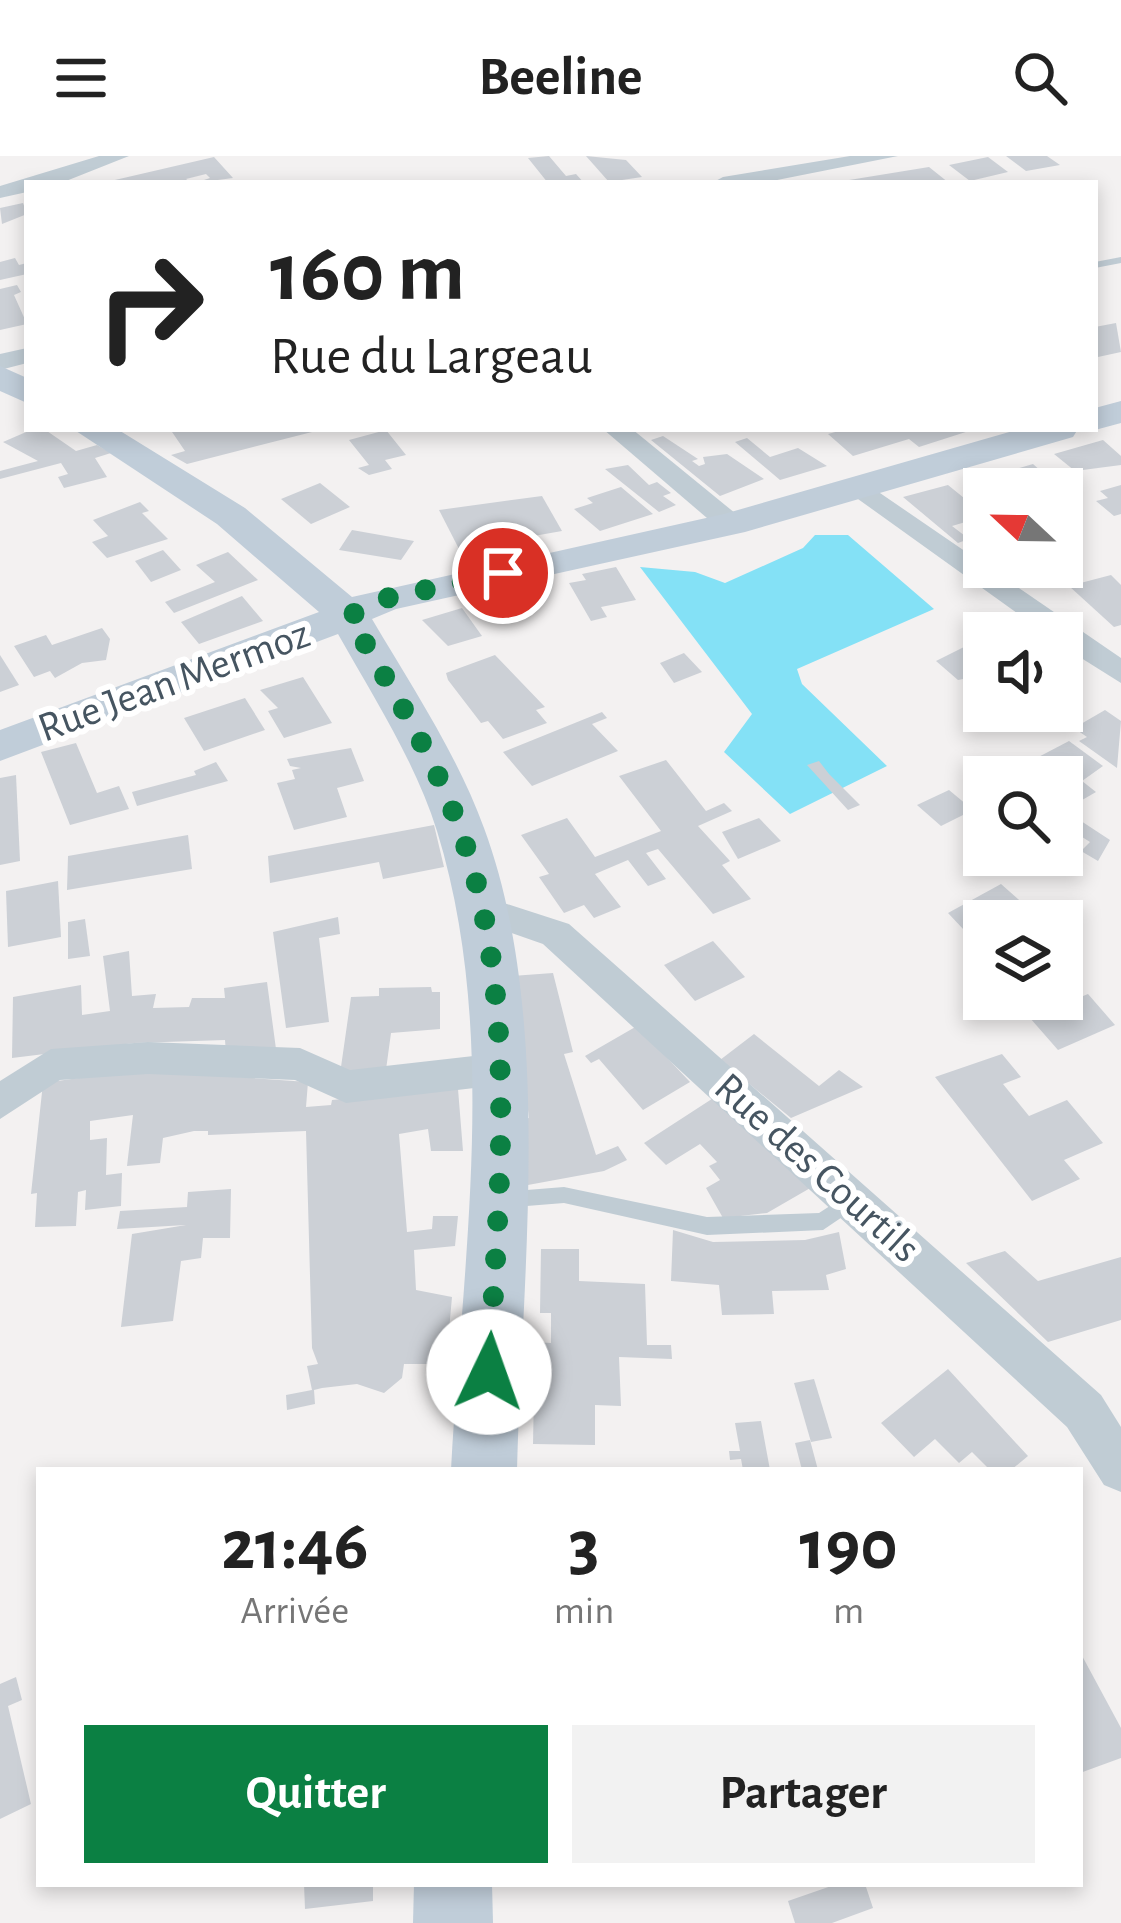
<!DOCTYPE html>
<html lang="fr">
<meta charset="utf-8">
<style>
:root{--surface:#fff;--page:#f2f2f2;--text:#222;--muted:#767676;--accent:#0b8043}
body{margin:0;font-family:"Alegreya Sans",sans-serif;background:var(--page);color:var(--text);height:100vh;display:flex;flex-direction:column;font-size:45px;white-space:nowrap}
*{box-sizing:border-box;margin:0}
p{font-size:39px;color:var(--muted)}
.icon{flex:none;width:66px;height:66px;fill:none;stroke:currentColor;stroke-width:2;stroke-linecap:round;stroke-linejoin:round}
.map{position:relative;flex:1;overflow:hidden}
.panel{position:absolute;left:36px;top:1311px;width:1047px;height:420px;display:flex;flex-direction:column;background:var(--surface);border-radius:0px;box-shadow:0 6px 18px #0003}
.panel>*{flex:none}
.banner{position:absolute;left:24px;top:24px;width:1074px;height:252px;border-radius:0px;box-shadow:0 6px 18px #0003;background:#fff;color:var(--text);overflow:hidden}
.needle{width:78px;rotate:292deg}
.buttons{position:absolute;left:963px;top:312px;display:grid;gap:24px}
.buttons a{display:grid;place-items:center;width:120px;height:120px;border-radius:0px;background:var(--surface);box-shadow:0 6px 18px #0003;font-size:60px}
.pin{position:absolute;display:grid;place-items:center;width:102px;height:102px;color:#fff;margin:-51px;border:6px solid #fff;border-radius:50%;box-shadow:0 3px 12px #0007}
.me{position:absolute;width:132px;margin:-66px;rotate:3deg;stroke-linejoin:round;filter:drop-shadow(0 0 9px #0008)}
.turn{display:flex;align-items:center;gap:42px;height:252px;padding:0 48px;font-size:54px}
.turn .icon{width:156px;height:156px;stroke-width:2.5}
.turn b{display:block;font-size:84px;line-height:102px}
.eta{display:flex;justify-content:space-evenly;align-items:center;height:204px;text-align:center}
.eta b{font-size:72px;font-weight:700;line-height:84px}
.primary-button{display:flex;gap:24px;margin-top:auto;padding:24px 48px}
.primary-button a{flex:1;height:138px;border-radius:0px;background:var(--accent);color:#fff;font-size:48px;font-weight:700;line-height:138px;text-align:center}
.primary-button a+a{background:var(--page);color:var(--text)}
header{display:flex;justify-content:space-between;align-items:center;height:156px;padding:0 48px;background:var(--surface);font-size:54px;font-weight:700}
.map>svg:first-child{display:block}
</style>
<header><svg class="icon" aria-label="menu" viewBox="0 0 24 24"><path d="M4 6h16M4 12h16M4 18h16"/></svg>Beeline<svg class="icon" aria-label="search" viewBox="0 0 24 24"><circle cx="10" cy="10" r="6"/><path d="M15 15l6 6"/></svg></header>
<div class="map">
<svg width="1121" height="1767" viewBox="0 0 1121 1767">
<rect width="100%" height="100%" fill="#f3f1f1"/>
<polygon fill="#84e1f6" points="815,379 848,379 934,453 797,513 802,528 887,610 790,658 724,596 752,558 640,411 695,416 725,427 803,392"/>
<g fill="#ccd0d6">
<polygon points="549,0 566,20 576,18 584,27 548,27 528,2"/>
<polygon points="586,0 626,4 642,21 609,26"/>
<polygon points="1006,0 1047,0 1060,9 1026,15"/>
<polygon points="214,1 233,22 195,27 210,22 206,18 186,23 191,27 102,27"/>
<polygon points="988,1 1008,16 970,25 949,9"/>
<polygon points="929,11 949,27 844,27 843,25"/>
<polygon points="23,47 27,58 2,68 0,52"/>
<polygon points="15,102 19,109 27,107 27,118 0,124 0,106"/>
<polygon points="17,129 21,136 14,139 27,168 0,174 0,133"/>
<polygon points="1116,167 1121,196 1098,201 1095,171"/>
<polygon points="33,273 44,273 76,295 97,289 111,297 95,302 107,321 64,332 58,321 68,318 61,307 0,323 0,315 38,305 3,286"/>
<polygon points="170,273 223,276 316,275 187,308 171,299 185,295"/>
<polygon points="846,273 927,276 972,274 919,291 909,283 853,300 828,278"/>
<polygon points="386,274 406,299 385,304 392,313 369,319 358,312 369,309 349,284"/>
<polygon points="663,280 698,303 692,305 699,310 705,308 703,301 727,298 764,323 720,340 651,284"/>
<polygon points="747,282 770,301 798,292 827,310 780,324 735,286"/>
<polygon points="1103,284 1121,300 1121,309 1075,315 1054,298"/>
<polygon points="1033,308 1061,333 984,333 974,325"/>
<polygon points="628,309 649,329 657,326 671,337 663,340 676,349 659,356 605,313"/>
<polygon points="320,327 350,351 311,368 281,343"/>
<polygon points="948,329 964,342 975,339 984,346 984,355 975,358 979,362 952,370 969,383 958,387 903,341"/>
<polygon points="1121,329 1121,358 1114,360 1096,345 1108,342 1100,335"/>
<polygon points="621,331 653,358 600,375 574,353 593,347 587,342"/>
<polygon points="542,340 562,375 459,393 439,354"/>
<polygon points="140,346 149,355 142,357 168,383 107,402 92,386 108,380 93,364"/>
<polygon points="352,374 414,385 401,404 339,394"/>
<polygon points="163,394 181,414 151,426 135,405"/>
<polygon points="228,396 258,424 174,457 165,446 215,426 196,409"/>
<polygon points="616,411 636,444 601,451 607,461 591,465 569,427 586,424 582,418"/>
<polygon points="1036,411 1062,411 1071,419 1042,427 1026,414"/>
<polygon points="1111,419 1121,429 1121,469 1114,471 1069,430"/>
<polygon points="242,440 263,465 199,488 181,466"/>
<polygon points="462,452 482,480 448,490 422,464"/>
<polygon points="102,472 110,483 106,504 82,507 55,522 50,515 34,521 14,490 46,479 52,489"/>
<polygon points="978,484 984,490 984,519 958,524 936,505"/>
<polygon points="684,497 702,516 674,527 660,507"/>
<polygon points="0,499 19,529 0,536"/>
<polygon points="495,499 545,551 536,554 547,567 503,583 488,565 481,567 448,524 446,517"/>
<polygon points="303,521 332,567 284,582 268,555 278,552 260,534"/>
<polygon points="1062,540 1075,550 1038,570 1018,555 1062,555"/>
<polygon points="245,542 265,574 204,595 184,562"/>
<polygon points="1105,554 1121,565 1117,612 1079,585 1087,581 1074,572"/>
<polygon points="602,556 607,562 592,568 618,595 532,630 503,596"/>
<polygon points="1069,585 1103,610 1082,625 1096,636 1077,647 1062,635 1062,621 1045,621 1027,607"/>
<polygon points="76,587 97,637 119,630 129,653 70,669 41,596"/>
<polygon points="351,592 364,625 337,632 347,661 294,674 277,627 295,623 292,614 301,612 290,610 287,603"/>
<polygon points="666,604 706,655 724,647 732,655 698,670 730,705 722,709 751,743 713,758 658,693 646,697 666,723 648,730 628,704 595,718 621,751 594,762 584,749 564,757 539,721 549,718 521,679 567,662 595,701 661,675 619,620"/>
<polygon points="819,605 829,618 860,649 848,654 807,609"/>
<polygon points="216,606 228,625 137,650 132,636 196,619 194,615"/>
<polygon points="16,619 20,705 0,709 0,622"/>
<polygon points="949,634 973,654 941,670 917,649"/>
<polygon points="759,662 781,685 738,703 722,676"/>
<polygon points="1081,665 1110,684 1098,705 1081,695 1090,686 1068,672"/>
<polygon points="434,669 444,711 383,723 379,706 270,727 268,700"/>
<polygon points="188,679 192,713 67,734 68,700"/>
<polygon points="58,725 61,781 8,791 6,735"/>
<polygon points="1001,728 1043,765 984,765 984,783 973,771 964,774 948,757"/>
<polygon points="338,761 340,778 319,782 329,866 286,872 273,776"/>
<polygon points="85,763 90,800 68,803 68,766"/>
<polygon points="713,785 745,821 695,845 664,809"/>
<polygon points="129,795 132,840 156,838 153,852 189,851 192,842 225,842 224,832 267,826 276,893 226,897 225,884 134,887 12,902 13,841 81,829 82,859 110,855 103,800"/>
<polygon points="553,817 573,896 564,898 596,999 618,990 627,1004 604,1015 517,1031 519,964 529,962 512,820"/>
<polygon points="431,831 432,836 440,836 440,873 391,877 385,921 340,918 351,841 379,840 379,832"/>
<polygon points="1088,838 1115,869 1058,894 1030,862"/>
<polygon points="637,870 690,926 643,954 599,903 591,907 585,900"/>
<polygon points="754,878 819,930 839,914 863,931 791,962 720,904"/>
<polygon points="1002,898 1021,921 1003,928 1029,960 1067,944 1103,987 1064,1004 1080,1023 1032,1045 935,921"/>
<polygon points="136,914 308,926 306,951 331,949 332,944 458,933 463,995 431,995 428,973 399,978 407,1076 432,1073 433,1060 458,1060 455,1090 414,1094 416,1134 452,1141 446,1208 404,1208 402,1222 384,1237 357,1228 322,1232 314,1234 315,1248 287,1254 286,1239 312,1234 307,1210 318,1208 312,1192 306,975 208,979 208,975 194,975 163,982 160,1007 127,1010 133,959 90,965 90,984 107,982 106,1019 122,1017 121,1050 85,1054 86,1034 78,1036 76,1070 35,1071 37,1037 31,1038 43,927"/>
<polygon points="718,939 812,1031 767,1057 723,1062 706,1032 720,1024 709,1010 717,1006 700,988 666,1009 644,987"/>
<polygon points="231,1033 230,1082 203,1082 201,1102 181,1105 173,1165 121,1171 132,1078 186,1069 117,1073 120,1055 187,1051 188,1036"/>
<polygon points="673,1074 713,1086 805,1084 839,1076 846,1113 826,1119 829,1134 772,1135 774,1158 722,1159 719,1129 671,1125"/>
<polygon points="541,1093 579,1093 579,1125 645,1128 647,1189 671,1189 672,1203 619,1201 621,1250 595,1249 595,1289 533,1288 535,1186 551,1187 551,1157 540,1157"/>
<polygon points="1005,1095 1038,1125 1121,1101 1121,1164 1048,1186 966,1107"/>
<polygon points="948,1213 1028,1300 1011,1314 990,1314 972,1296 959,1307 935,1283 914,1301 881,1267"/>
<polygon points="814,1223 832,1282 811,1286 794,1227"/>
<polygon points="761,1265 770,1314 743,1314 741,1303 730,1304 729,1295 740,1295 735,1267"/>
<polygon points="810,1284 818,1314 802,1314 795,1287"/>
<polygon points="1080,1496 1121,1572 1121,1602 1080,1617"/>
<polygon points="16,1521 22,1544 8,1550 31,1648 0,1663 0,1528"/>
<polygon points="304,1728 373,1728 373,1745 305,1753"/>
<polygon points="837,1728 865,1728 873,1752 832,1767 795,1767 788,1745"/>
</g>
<g fill="none" stroke-linecap="round" stroke-linejoin="round">
<g fill="#c0ccd4" fill-rule="evenodd">
<polygon points="1121,101 1121,107 1095,112 1095,106"/>
<polygon points="564,1031 707,1061 819,1057 853,1035 860,1037 863,1043 860,1049 823,1074 707,1079 564,1047 503,1052 496,1050 493,1044 496,1038 503,1036"/>
</g>
<g fill="#c0ccd4" fill-rule="evenodd">
<polygon points="99,0 129,0 61,27 27,27 27,36 0,42 0,30"/>
<polygon points="850,0 898,0 762,27 712,27 723,21"/>
<polygon points="27,192 27,207 0,214 0,198"/>
<polygon points="603,273 632,273 741,362 741,374 721,374"/>
<polygon points="861,324 1121,502 1121,527 1062,490 1062,477 1045,477 851,338 847,332"/>
<polygon points="482,740 569,768 1101,1239 1121,1271 1121,1336 1104,1329 1067,1271 543,788 469,762 464,753 469,744"/>
<polygon points="148,886 300,892 350,914 500,897 514,902 520,913 514,924 500,929 346,947 295,924 148,918 60,924 0,963 0,925 51,893"/>
</g>
<g fill="#c0cdd9" fill-rule="evenodd">
<polygon points="0,210 27,222 27,247 0,235"/>
<polygon points="1121,245 1121,267 1095,274 1091,273 1095,252"/>
<path d="M 73,273 L 117,273 L 245,352 L 352,441 L 724,358 L 1020,273 L 1078,273 L 1073,281 L 745,376 L 396,453 L 372,463 C 412,531 457,598 484,672 C 554,861 522,1114 517,1314 L 451,1314 C 462,1105 500,879 437,675 C 415,605 374,542 338,478 L 0,605 L 0,574 L 319,456 L 217,368 Z"/>
<polygon points="414,1728 492,1728 493,1767 413,1767"/>
</g>
</g>
<g fill="none" stroke-linecap="round" stroke-linejoin="round">
<path stroke="#0b8043" stroke-width="21" stroke-dasharray="0 37.8" d="M 489,1216 C 498,1042 521,838 459,671 C 432,596 389,528 349,460 L 383,443 L 503,417"/>
</g>
<g text-anchor="middle" dominant-baseline="central" stroke-width="12" stroke-linejoin="round" paint-order="stroke">
<g font-size="42" fill="#465561" stroke="#fff">
<text transform="translate(174 525) rotate(-20)">Rue Jean Mermoz</text>
<text transform="translate(817 1012) rotate(42)">Rue des Courtils</text>
</g>
</g>
</svg>
<div class="buttons">
<a><svg class="needle" viewBox="-14 -14 28 28"><path d="M0-13l5 13h-10z" fill="#e53935"/><path d="M0 13l5-13h-10z" fill="#767676"/></svg></a>
<a><svg class="icon" aria-label="sound" viewBox="0 0 24 24"><path d="M4 9h4l5-4v14l-5-4H4zM17 9q2 3 0 6"/></svg></a>
<a><svg class="icon" aria-label="search" viewBox="0 0 24 24"><circle cx="10" cy="10" r="6"/><path d="M15 15l6 6"/></svg></a>
<a><svg class="icon" aria-label="layers" viewBox="0 0 24 24"><path d="M12 4l9 5-9 5-9-5zM3 14l9 5 9-5"/></svg></a>
</div>
<div class="pin" style="left:503px;top:417px;background:#d93025"><svg class="icon" aria-label="arrive" viewBox="0 0 24 24"><path d="M6 21V4h12l-3 4 3 4H6"/></svg></div>
<svg class="me" style="left:489px;top:1216px" viewBox="-20 -20 40 40"><circle r="19" fill="#fff"/><path d="M0-13L10 11 0 6-10 11z" fill="#0b8043"/></svg>
<div class="banner">
<div class="turn"><svg class="icon" aria-label="right" viewBox="0 0 24 24"><path d="M7 20v-9h11M14 6l5 5-5 5"/></svg><div><b>160 m</b>Rue du Largeau</div></div>
</div>
<section class="panel">
<div class="eta">
<div><b>21:46</b><p>Arrivée</p></div>
<div><b>3</b><p>min</p></div>
<div><b>190</b><p>m</p></div>
</div>
<div class="primary-button"><a>Quitter</a><a>Partager</a></div>
</section>
</div>
